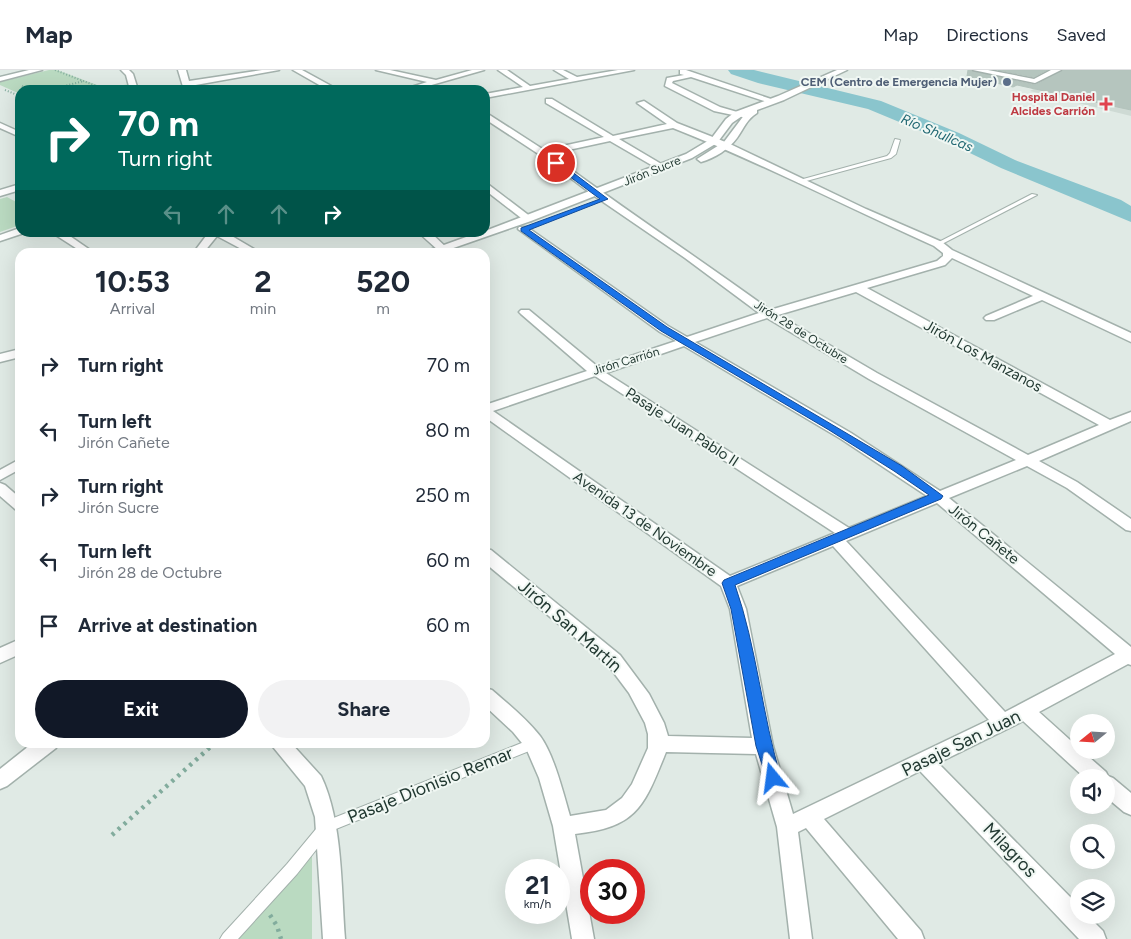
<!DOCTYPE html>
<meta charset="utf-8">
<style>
:root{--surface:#fff;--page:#f2f2f3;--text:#1f2937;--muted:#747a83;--line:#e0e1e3;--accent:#111827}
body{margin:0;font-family:Figtree,sans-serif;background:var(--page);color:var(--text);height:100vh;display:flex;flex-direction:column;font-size:19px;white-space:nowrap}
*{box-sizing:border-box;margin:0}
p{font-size:16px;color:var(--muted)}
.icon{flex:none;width:28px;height:28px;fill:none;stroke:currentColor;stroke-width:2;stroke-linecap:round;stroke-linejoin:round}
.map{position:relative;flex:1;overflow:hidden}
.drawer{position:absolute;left:15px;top:178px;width:475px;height:500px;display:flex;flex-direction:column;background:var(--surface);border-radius:15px;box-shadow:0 5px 20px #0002}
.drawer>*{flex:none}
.hud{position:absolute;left:15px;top:15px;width:475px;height:152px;border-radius:15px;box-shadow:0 5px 20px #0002;background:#00695c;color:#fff;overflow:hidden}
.needle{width:32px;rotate:252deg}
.fabs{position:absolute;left:1070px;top:644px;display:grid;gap:10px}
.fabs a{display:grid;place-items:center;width:45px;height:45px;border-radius:50%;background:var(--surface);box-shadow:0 5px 20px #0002;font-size:25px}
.speed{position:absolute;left:505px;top:789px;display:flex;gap:10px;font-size:25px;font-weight:700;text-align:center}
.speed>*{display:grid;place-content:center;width:65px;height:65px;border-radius:50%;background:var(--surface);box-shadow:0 5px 20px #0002;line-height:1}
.speed small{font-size:12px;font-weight:400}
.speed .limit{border:8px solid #d22;background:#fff;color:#111}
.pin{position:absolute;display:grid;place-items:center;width:42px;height:42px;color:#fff;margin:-21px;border:2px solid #fff;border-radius:50%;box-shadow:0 1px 5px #0007}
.me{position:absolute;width:55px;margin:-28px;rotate:344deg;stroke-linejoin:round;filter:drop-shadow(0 0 4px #0008)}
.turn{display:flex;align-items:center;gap:18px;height:105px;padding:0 20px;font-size:22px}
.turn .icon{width:65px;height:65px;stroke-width:2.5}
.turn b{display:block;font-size:35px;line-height:42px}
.lanes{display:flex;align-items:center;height:48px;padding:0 20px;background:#0003;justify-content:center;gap:25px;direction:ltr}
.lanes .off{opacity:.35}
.eta{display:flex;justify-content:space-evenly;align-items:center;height:85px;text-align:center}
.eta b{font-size:30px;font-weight:700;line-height:35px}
.button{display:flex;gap:10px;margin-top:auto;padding:10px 20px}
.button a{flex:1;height:58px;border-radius:30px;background:var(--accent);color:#fff;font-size:20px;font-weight:700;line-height:58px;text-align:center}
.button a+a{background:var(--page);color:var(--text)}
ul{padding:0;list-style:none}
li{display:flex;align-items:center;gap:15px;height:65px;padding:0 20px}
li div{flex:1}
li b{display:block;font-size:19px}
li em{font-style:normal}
header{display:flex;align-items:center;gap:30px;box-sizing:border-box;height:70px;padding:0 25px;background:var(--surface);border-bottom:1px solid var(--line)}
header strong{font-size:24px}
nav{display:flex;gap:28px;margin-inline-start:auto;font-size:18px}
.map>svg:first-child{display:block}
</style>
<header>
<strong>Map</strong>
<nav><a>Map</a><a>Directions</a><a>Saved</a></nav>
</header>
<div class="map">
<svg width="1131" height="869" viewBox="0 0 1131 869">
<rect width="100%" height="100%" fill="#e0eae5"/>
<polygon fill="#cedad4" points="1069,0 1122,0 1131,2 1131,46 1030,21"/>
<g fill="#badac1">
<polygon points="49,0 57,0 105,18 130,14 130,20 20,20 20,24 0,15 0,12"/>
<polygon points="7,127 20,134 20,155 0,162 0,129"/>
<polygon points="312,779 312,869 230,869"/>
</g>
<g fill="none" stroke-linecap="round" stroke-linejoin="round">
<polygon fill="#8ac5cd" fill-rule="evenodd" points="728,0 754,0 881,31 959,63 1015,90 1121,130 1131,136 1131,152 1001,98 945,71 868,39 758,13 731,4"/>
</g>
<g fill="#b5c5be" stroke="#b3c3bc">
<polygon points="968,0 1035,15 1063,0 1131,0 1131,40 1017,15 1013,17 967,6"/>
<polygon points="998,0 1047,0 1034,7"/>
</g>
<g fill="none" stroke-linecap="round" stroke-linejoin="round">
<g stroke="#a3b1ac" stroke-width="2">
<g id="service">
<polygon points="895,69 900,70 896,84 891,88 799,113 796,111 887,86 890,83"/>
<polygon points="1032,124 1037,125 940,175 935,174"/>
<polygon points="534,668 539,669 540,673 539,677 331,761 297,804 238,869 220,869 223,864 287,794 321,753"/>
</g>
</g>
<g stroke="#a3b1ac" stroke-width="3">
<g id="minor">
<polygon points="29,0 42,0 0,11 0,7"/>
<polygon points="121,0 129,0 133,4 138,20 130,20 126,5"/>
<polygon points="178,0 186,0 189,11 262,0 279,0 190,16 192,20 184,20"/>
<polygon points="293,0 302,0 335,18 328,20"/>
<polygon points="376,0 390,0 436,10 472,0 484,0 414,20 402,20 427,12"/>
<polygon points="498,0 507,0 530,16 569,9 554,0 563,0 577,7 618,0 634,0 485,28 485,24 523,17"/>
<polygon points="680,0 686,0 777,31 770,33 691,7 673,11 672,13 720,37 751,46 747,48 714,41 665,16 667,8 684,5 680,4"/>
<polygon points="973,0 988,0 1034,9 1051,0 1061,0 1035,13"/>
<path d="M 546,29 L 552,29 L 613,66 L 667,54 L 637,33 L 644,31 L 677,53 L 728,73 L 866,139 L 942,172 L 952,180 L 1131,263 L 1131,272 L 1042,230 L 994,250 L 986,250 L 984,248 L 986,246 L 1033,226 L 952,188 L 945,195 L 867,218 L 1110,350 L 1131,342 L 1131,351 L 1039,391 L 1077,412 L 1131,449 L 1131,461 L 1126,460 L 1067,418 L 1027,396 L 949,428 L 1131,577 L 1131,595 L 1128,594 L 1039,642 L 1079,678 L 1079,680 L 1081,680 L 1106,702 L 1108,706 L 1113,708 L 1131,723 L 1131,745 L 1124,742 L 1106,727 L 1106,708 L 1085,708 L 1023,651 L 938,693 L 1079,836 L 1079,845 L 1087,845 L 1103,861 L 1106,869 L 1079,869 L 920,701 L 824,749 L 921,861 L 924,869 L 898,869 L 806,758 L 798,762 L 812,869 L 790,869 L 777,757 L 756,684 L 666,682 C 644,736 638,757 575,764 L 594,869 L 572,869 L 553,756 L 539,708 L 526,678 L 513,662 L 485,636 L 485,618 L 492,620 C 508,634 526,648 540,666 C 554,685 563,722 570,746 L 606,740 L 622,728 L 632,714 L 648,678 L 648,664 L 645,653 L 629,623 L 608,595 L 485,493 L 485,479 L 491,480 L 620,585 L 649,624 L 664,653 L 668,666 L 752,668 L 730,539 L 721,516 L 485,347 L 485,335 L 587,301 L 521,244 L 519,242 L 521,240 L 529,240 L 598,297 L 676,271 L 660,262 L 518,159 L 519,157 L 527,157 L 668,256 L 687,267 L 759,243 L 685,188 L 593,125 L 540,85 L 485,49 L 485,44 L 488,44 L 544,80 L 604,67 L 546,33 ZM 673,58 C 762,93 847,137 934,176 L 943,183 L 943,186 L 937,191 L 770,240 C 697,187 622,138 550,84 L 610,71 L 660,100 L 664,97 L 663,95 L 619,69 ZM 856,222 L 1099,355 L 1028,385 L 877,303 L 778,245 ZM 767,248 L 869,309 L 1016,390 L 940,421 L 851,363 L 695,272 ZM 684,276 L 841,369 L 927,426 L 849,458 L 606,303 ZM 595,306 L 835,463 L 730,506 L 493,341 ZM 937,433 L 1115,584 L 1005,642 L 846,471 ZM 833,476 L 989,650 L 793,744 L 773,676 L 746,539 L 737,516 Z"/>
<polygon points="0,53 20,62 20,67 0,58"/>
<polygon points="485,112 531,147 531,151 525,151 485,120"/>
<polygon points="20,114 20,120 0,126 0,120"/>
<polygon points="20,158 20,162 24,163 0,171 0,165"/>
<polygon points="51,162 64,162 93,182 82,182"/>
<polygon points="209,162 225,162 259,182 247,182 217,166 204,182 194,182"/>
<polygon points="418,162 430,162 448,179 443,182 439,181"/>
<polygon points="20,279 20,287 0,292 0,284"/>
<polygon points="0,413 5,415 20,428 20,441 15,439 0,426"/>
<polygon points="20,569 20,584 0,593 0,578"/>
<polygon points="34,672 58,672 56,678 7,716 0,719 0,699"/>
<path d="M 269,672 L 290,672 L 321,706 C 343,752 341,818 345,869 L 323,869 L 315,747 L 305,716 Z"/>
</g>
</g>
<g stroke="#a3b1ac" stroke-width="3">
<g id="tertiary">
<path d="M 837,0 L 847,0 L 784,30 L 757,40 L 757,43 C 747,49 744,58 737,68 C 729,79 715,88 701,92 L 697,89 L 724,72 L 745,44 L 732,53 L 717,73 L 692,88 L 531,151 L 442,182 L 429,182 L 430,180 L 480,162 L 485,162 L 485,161 L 686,84 L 711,69 L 726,49 L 735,42 L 778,26 Z"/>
<polygon points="20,389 20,399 0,410 0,400"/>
</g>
</g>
<g stroke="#82ac9d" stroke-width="2" stroke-dasharray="1 2" stroke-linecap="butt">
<polyline points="55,0 104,19 121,16"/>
<polyline points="22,16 30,20"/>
<polyline points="5,20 20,26"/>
<polyline points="49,20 84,11"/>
<polyline points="87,20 98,17"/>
</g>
<g stroke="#82ac9d" stroke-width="4.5" stroke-dasharray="3 5" stroke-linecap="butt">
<polyline points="112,765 216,672"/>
<polyline points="270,845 277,856 281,869"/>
</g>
<use href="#service" fill="#fff" fill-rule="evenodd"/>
<use href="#minor" fill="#fff" fill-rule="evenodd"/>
<use href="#tertiary" fill="#fff" fill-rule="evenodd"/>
</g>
<path fill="#1a73e8" stroke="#114b97" d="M 554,92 L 559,92 L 608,129 L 529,160 L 667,257 L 902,396 L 943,426 L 941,429 L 735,515 C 757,578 762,645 781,708 L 778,713 L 773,715 L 768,713 L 756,676 L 731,539 L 722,513 L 724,510 L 929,425 L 894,401 L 829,360 L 661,261 L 521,161 L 521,158 L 600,129 L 554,95 Z"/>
<circle fill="#5c6f8a" stroke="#f0f7f3" stroke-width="2" cx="1007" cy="12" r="5"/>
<path fill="#e0444e" stroke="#f0f7f3" stroke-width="2" d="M1103.5 26.5h5v5h5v5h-5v5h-5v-5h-5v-5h5z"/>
<g text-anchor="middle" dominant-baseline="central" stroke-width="4" stroke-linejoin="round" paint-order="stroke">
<g font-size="12" font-weight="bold" fill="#4e5e75" stroke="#f0f7f3" text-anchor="end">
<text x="997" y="12">CEM (Centro de Emergencia Mujer)</text>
</g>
<g font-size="12" font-weight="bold" fill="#be3a42" stroke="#f0f7f3" text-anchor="end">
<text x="1095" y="27">Hospital Daniel<tspan x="1095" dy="14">Alcides Carrión</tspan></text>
</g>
<g font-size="12" fill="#223932" stroke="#f0f7f3">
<text transform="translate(652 101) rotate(-22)">Jirón Sucre</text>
<text transform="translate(801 262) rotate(32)">Jirón 28 de Octubre</text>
<text transform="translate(626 291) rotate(-17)">Jirón Carrión</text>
</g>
<g font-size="14" font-style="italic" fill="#1f6772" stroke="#f0f7f3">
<text transform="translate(937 63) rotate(23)">Río Shullcas</text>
</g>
<g font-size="15" fill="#223932" stroke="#f0f7f3">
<text transform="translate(983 286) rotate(29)">Jirón Los Manzanos</text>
<text transform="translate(682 357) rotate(33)">Pasaje Juan Pablo II</text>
<text transform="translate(645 454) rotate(35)">Avenida 13 de Noviembre</text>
<text transform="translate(984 464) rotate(39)">Jirón Cañete</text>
</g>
<g font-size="18" fill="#223932" stroke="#f0f7f3">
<text transform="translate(570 556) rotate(41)">Jirón San Martín</text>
<text transform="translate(961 673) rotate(-26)">Pasaje San Juan</text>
<text transform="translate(430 715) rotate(-22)">Pasaje Dionisio Remar</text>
<text transform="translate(1010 780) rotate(46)">Milagros</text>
</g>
</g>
</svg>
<div class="fabs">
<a><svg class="needle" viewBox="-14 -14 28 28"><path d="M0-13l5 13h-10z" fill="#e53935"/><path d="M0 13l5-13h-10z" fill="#747a83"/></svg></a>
<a><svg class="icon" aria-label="sound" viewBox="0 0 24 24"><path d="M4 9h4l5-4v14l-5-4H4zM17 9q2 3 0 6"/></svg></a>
<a><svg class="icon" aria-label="search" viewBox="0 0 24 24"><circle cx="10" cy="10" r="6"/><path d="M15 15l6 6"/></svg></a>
<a><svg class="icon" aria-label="layers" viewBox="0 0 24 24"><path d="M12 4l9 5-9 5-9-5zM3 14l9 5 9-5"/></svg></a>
</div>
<div class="speed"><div>21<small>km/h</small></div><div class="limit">30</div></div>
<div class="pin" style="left:556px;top:93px;background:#d93025"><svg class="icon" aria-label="arrive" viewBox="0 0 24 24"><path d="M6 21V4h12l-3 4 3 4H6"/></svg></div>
<svg class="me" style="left:773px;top:708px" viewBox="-20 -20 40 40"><path d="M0-17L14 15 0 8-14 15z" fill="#1a73e8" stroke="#fff" stroke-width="4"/></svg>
<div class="hud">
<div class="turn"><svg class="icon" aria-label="right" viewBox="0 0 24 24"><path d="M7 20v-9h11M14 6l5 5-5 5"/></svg><div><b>70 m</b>Turn right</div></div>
<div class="lanes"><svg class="icon off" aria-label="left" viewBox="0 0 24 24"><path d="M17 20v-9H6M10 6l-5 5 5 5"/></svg><svg class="icon off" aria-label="ahead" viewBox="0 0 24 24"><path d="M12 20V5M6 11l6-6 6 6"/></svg><svg class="icon off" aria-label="ahead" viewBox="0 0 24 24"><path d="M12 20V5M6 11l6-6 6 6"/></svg><svg class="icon" aria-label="right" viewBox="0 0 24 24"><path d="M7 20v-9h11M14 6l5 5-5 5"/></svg></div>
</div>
<section class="drawer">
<div class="eta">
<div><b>10:53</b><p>Arrival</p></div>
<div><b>2</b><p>min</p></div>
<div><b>520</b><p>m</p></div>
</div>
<ul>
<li><svg class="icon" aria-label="right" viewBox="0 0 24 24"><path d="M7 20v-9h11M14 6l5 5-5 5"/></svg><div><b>Turn right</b></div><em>70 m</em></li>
<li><svg class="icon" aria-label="left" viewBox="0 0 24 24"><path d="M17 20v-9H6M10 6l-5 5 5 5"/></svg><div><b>Turn left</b><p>Jirón Cañete</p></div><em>80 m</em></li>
<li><svg class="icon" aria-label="right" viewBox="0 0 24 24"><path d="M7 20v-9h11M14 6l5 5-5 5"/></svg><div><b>Turn right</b><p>Jirón Sucre</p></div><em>250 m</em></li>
<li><svg class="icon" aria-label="left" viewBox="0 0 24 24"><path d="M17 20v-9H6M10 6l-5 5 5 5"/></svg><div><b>Turn left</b><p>Jirón 28 de Octubre</p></div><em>60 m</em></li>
<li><svg class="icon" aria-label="arrive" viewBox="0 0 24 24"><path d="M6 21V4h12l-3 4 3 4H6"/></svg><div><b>Arrive at destination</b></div><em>60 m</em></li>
</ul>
<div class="button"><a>Exit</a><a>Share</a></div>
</section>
</div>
